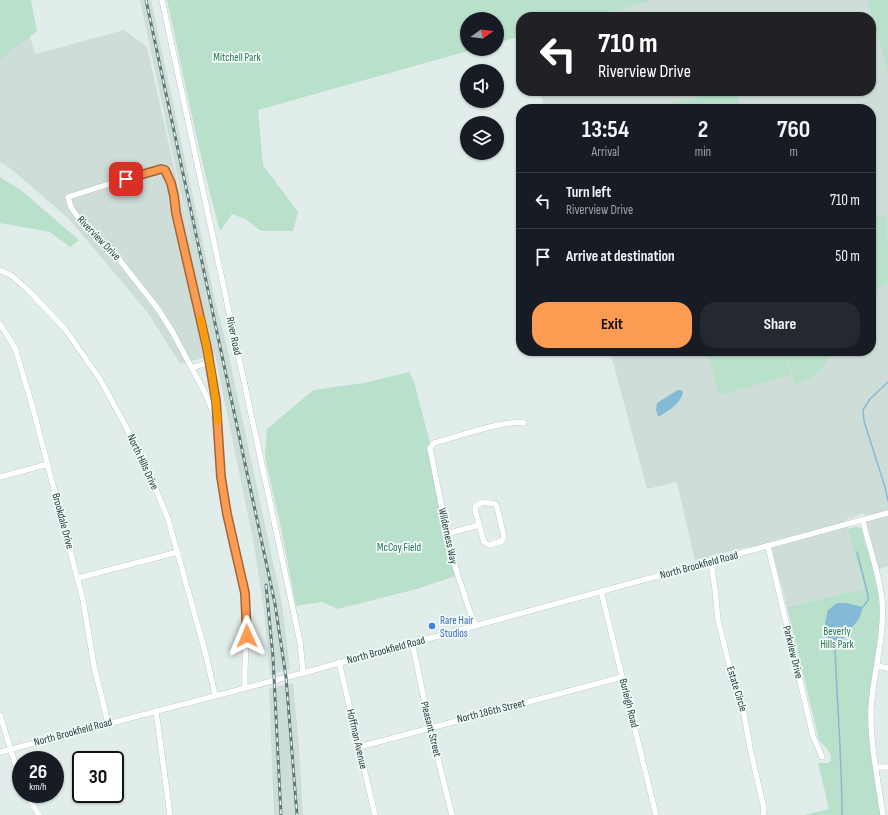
<!DOCTYPE html>
<style>
:root{--surface:#171b24;--page:#242831;--text:#f1f3f6;--muted:#9ea1a6;--line:#363941;--accent:#fc9b51}
body{margin:0;font-family:"Sofia Sans Condensed",sans-serif;background:var(--page);color:var(--text);height:100vh;display:flex;flex-direction:column;font-size:15px;white-space:nowrap}
*{box-sizing:border-box;margin:0}
p{font-size:13px;color:var(--muted)}
.icon{flex:none;width:22px;height:22px;fill:none;stroke:currentColor;stroke-width:2;stroke-linecap:round;stroke-linejoin:round}
.map{position:relative;flex:1;overflow:hidden}
.panel{position:absolute;left:516px;top:104px;width:360px;height:252px;display:flex;flex-direction:column;background:var(--surface);border-radius:16px;box-shadow:0 1px 3px #0004}
.panel>*{flex:none}
.top-card{position:absolute;left:516px;top:12px;width:360px;height:84px;border-radius:16px;box-shadow:0 1px 3px #0004;background:#202124;color:#fff;overflow:hidden}
.needle{width:26px;rotate:75deg}
.tools{position:absolute;left:460px;top:12px;display:grid;gap:8px}
.tools a{display:grid;place-items:center;width:44px;height:44px;border-radius:50%;background:var(--surface);box-shadow:0 1px 3px #0004;font-size:20px}
.speed{position:absolute;left:12px;top:751px;display:flex;gap:8px;font-size:20px;font-weight:700;text-align:center}
.speed>*{display:grid;place-content:center;width:52px;height:52px;border-radius:50%;background:var(--surface);box-shadow:0 1px 3px #0004;line-height:1}
.speed small{font-size:10px;font-weight:400}
.speed .limit{border:2px solid #111;border-radius:6px;background:#fff;color:#111}
.pin{position:absolute;display:grid;place-items:center;width:34px;height:34px;color:#fff;margin:-17px;border-radius:8px;box-shadow:0 2px 6px #0006}
.me{position:absolute;width:44px;margin:-22px;rotate:359deg;stroke-linejoin:round;filter:drop-shadow(0 0 3px #0008)}
.turn{display:flex;align-items:center;gap:14px;height:84px;padding:0 16px;font-size:18px}
.turn .icon{width:52px;height:52px;stroke-width:2.5}
.turn b{display:block;font-size:28px;line-height:34px}
.eta{display:flex;justify-content:space-evenly;align-items:center;height:68px;text-align:center}
.eta b{font-size:24px;font-weight:700;line-height:28px}
.action{display:flex;gap:8px;margin-top:auto;padding:8px 16px}
.action a{flex:1;height:46px;border-radius:16px;background:var(--accent);color:#111;font-size:16px;font-weight:700;line-height:46px;text-align:center}
.action a+a{background:var(--page);color:var(--text)}
ul{padding:0;list-style:none}
li{display:flex;align-items:center;gap:12px;height:56px;padding:0 16px;border-top:1px solid var(--line)}
li div{flex:1}
li b{display:block;font-size:15px}
li em{font-style:normal}
.map>svg:first-child{display:block}
</style>
<div class="map">
<svg width="888" height="815" viewBox="0 0 888 815">
<rect width="100%" height="100%" fill="#e1edea"/>
<g fill="#cfddd9">
<polygon points="140,0 151,0 215,300 226,343 282,604 290,669 270,675 264,611 254,545 215,355 180,364 148,313 69,219 11,169 0,162 0,60 30,36 35,54 124,30 147,47 197,269"/>
<polygon points="656,0 867,0 888,73 888,566 879,569 864,513 846,520 864,588 787,607 770,543 734,550 695,561 677,482 647,489 610,351 871,351 871,109 545,109 540,91 871,91 871,17 592,17"/>
<polygon points="293,683 299,745 303,815 274,815 269,688"/>
</g>
<g fill="#b9e0cb">
<polygon points="0,0 31,0 37,31 0,60"/>
<path d="M 167,0 L 656,0 L 592,17 L 521,17 L 521,36 L 497,43 L 497,19 L 467,19 L 467,49 L 475,49 L 258,110 L 263,165 L 298,212 L 293,231 L 261,231 L 245,219 L 232,214 L 220,231 C 199,155 184,77 167,0 Z"/>
<polygon points="867,0 888,0 888,73"/>
<polygon points="719,91 737,91 741,109 664,109 663,106"/>
<polygon points="0,177 22,191 79,240 70,247 50,232 0,223"/>
<polygon points="887,216 888,283 871,293 871,217"/>
<polygon points="707,351 784,351 791,375 719,395"/>
<path d="M 786,351 L 832,351 C 824,369 814,379 795,384 Z"/>
<polygon points="409,372 414,382 430,443 429,453 456,574 453,577 413,590 338,609 322,602 296,606 281,528 265,457 267,429 313,390 364,383"/>
<path d="M 855,527 L 861,528 L 866,547 L 869,548 L 879,591 L 881,620 L 870,692 L 881,815 L 804,815 L 829,809 L 818,763 L 828,763 L 831,760 C 832,752 824,746 819,740 L 787,607 L 864,588 L 848,529 Z"/>
</g>
<g fill="#85bad6">
<path d="M 678,390 L 681,390 L 683,392 C 681,404 669,410 660,416 L 658,416 L 656,410 L 657,403 Z"/>
<polygon points="837,603 846,603 863,607 859,619 835,648 830,649 825,623 828,610"/>
</g>
<g fill="none" stroke-linecap="round" stroke-linejoin="round">
<g stroke="#85bad6" stroke-width="1.5">
<polyline points="888,382 870,399 863,410 864,421 885,487 888,501"/>
<polyline points="857,552 868,595 868,600 863,607"/>
<path d="M 835,648 C 837,704 842,759 842,815"/>
</g>
<g stroke="#a3b5b3" stroke-width="6">
<g id="minor">
<polyline points="162,0 294,614 300,642 303,673"/>
<polyline points="0,270 12,276 28,290 65,329 100,379 124,423 151,477 168,519 206,655 215,695"/>
<polyline points="0,324 15,348 32,405 83,600 94,666 108,723"/>
<polyline points="192,368 209,362"/>
<path d="M 218,428 L 213,412 L 204,391 L 172,331 L 158,309 L 111,249 L 77,216 L 71,207 L 68,197 L 153,170 L 165,170 C 173,184 173,198 176,213 C 179,230 184,247 188,263 C 198,309 211,356 216,403 C 220,435 219,467 224,499 C 230,534 243,567 246,602 C 248,631 244,659 245,687"/>
<polyline points="0,477 48,464"/>
<polygon points="483,502 495,504 497,507 504,537 502,541 489,545 484,542 475,510 476,506"/>
<path d="M 863,521 C 869,547 879,573 882,600 C 885,637 873,673 871,709 C 870,744 878,780 883,815"/>
<polyline points="446,534 479,525"/>
<polyline points="768,546 813,736 822,757"/>
<polyline points="711,562 715,589 718,620 733,680 743,708 750,748 764,809 763,815"/>
<polyline points="78,578 178,552"/>
<polyline points="601,591 656,815"/>
<path d="M 476,625 L 471,615 L 451,554 L 430,448 L 434,443 C 454,438 506,419 524,423"/>
<polyline points="412,642 430,727 452,815"/>
<polyline points="339,662 375,815"/>
<polyline points="877,666 888,668"/>
<polyline points="156,711 170,815"/>
<polyline points="0,715 21,783"/>
<polyline points="359,747 622,677"/>
<polyline points="0,752 303,673 888,513"/>
<polyline points="877,767 888,767"/>
<polyline points="26,794 39,815"/>
<polyline points="32,802 43,794"/>
</g>
</g>
<use href="#minor" stroke="#fff" stroke-width="5.5"/>
<g stroke="#5b7b78" stroke-width="3">
<g id="rail">
<polyline points="146,0 275,604 286,677 297,815"/>
<polyline points="266,585 273,657 281,815"/>
</g>
</g>
<use href="#rail" stroke="#f2f9f7" stroke-width="1.5" stroke-dasharray="4.5" stroke-linecap="butt"/>
</g>
<g fill="none" stroke-linecap="round" stroke-linejoin="round">
<g stroke="#a46535" stroke-width="10">
<polyline id="route" points="126,179 161,169 165,170 171,183 174,196 176,213 207,348 216,401 221,477 227,514 245,593 247,636"/>
</g>
<use href="#route" stroke="#fc9b51" stroke-width="7"/>
<polyline stroke="#f59e0b" stroke-width="7" points="201,319 212,375 218,421"/>
</g>
<circle fill="#3f7fe0" stroke="#f2f9f7" stroke-width="1.5" cx="432" cy="626" r="4"/>
<g text-anchor="middle" dominant-baseline="central" stroke-width="3.5" stroke-linejoin="round" paint-order="stroke">
<g font-size="11" fill="#277956" stroke="#f2f9f7">
<text x="237" y="57">Mitchell Park</text>
<text x="399" y="547">McCoy Field</text>
<text x="837" y="631">Beverly<tspan x="837" dy="13">Hills Park</tspan></text>
</g>
<g font-size="11" fill="#203f3d" stroke="#f2f9f7">
<text transform="translate(99 238) rotate(46)">Riverview Drive</text>
<text transform="translate(234 336) rotate(78)">River Road</text>
<text transform="translate(143 462) rotate(65)">North Hills Drive</text>
<text transform="translate(63 521) rotate(75)">Brookdale Drive</text>
<text transform="translate(448 536) rotate(78)">Wilderness Way</text>
<text transform="translate(699 565) rotate(-15)">North Brookfield Road</text>
<text transform="translate(386 650) rotate(-15)">North Brookfield Road</text>
<text transform="translate(793 652) rotate(76)">Parkview Drive</text>
<text transform="translate(737 689) rotate(73)">Estate Circle</text>
<text transform="translate(629 703) rotate(76)">Burleigh Road</text>
<text transform="translate(491 711) rotate(-14)">North 186th Street</text>
<text transform="translate(431 729) rotate(76)">Pleasant Street</text>
<text transform="translate(73 732) rotate(-15)">North Brookfield Road</text>
<text transform="translate(357 739) rotate(77)">Hoffman Avenue</text>
</g>
<g font-size="11" fill="#366cbe" stroke="#f2f9f7" text-anchor="start">
<text x="440" y="620">Rare Hair<tspan x="440" dy="13">Studios</tspan></text>
</g>
</g>
</svg>
<div class="tools">
<a><svg class="needle" viewBox="-14 -14 28 28"><path d="M0-13l5 13h-10z" fill="#e53935"/><path d="M0 13l5-13h-10z" fill="#9ea1a6"/></svg></a>
<a><svg class="icon" aria-label="sound" viewBox="0 0 24 24"><path d="M4 9h4l5-4v14l-5-4H4zM17 9q2 3 0 6"/></svg></a>
<a><svg class="icon" aria-label="layers" viewBox="0 0 24 24"><path d="M12 4l9 5-9 5-9-5zM3 14l9 5 9-5"/></svg></a>
</div>
<div class="speed"><div>26<small>km/h</small></div><div class="limit">30</div></div>
<div class="pin" style="left:126px;top:179px;background:#d93025"><svg class="icon" aria-label="arrive" viewBox="0 0 24 24"><path d="M6 21V4h12l-3 4 3 4H6"/></svg></div>
<svg class="me" style="left:247px;top:636px" viewBox="-20 -20 40 40"><path d="M0-17L14 15 0 8-14 15z" fill="#fc9b51" stroke="#fff" stroke-width="4"/></svg>
<div class="top-card">
<div class="turn"><svg class="icon" aria-label="left" viewBox="0 0 24 24"><path d="M17 20v-9H6M10 6l-5 5 5 5"/></svg><div><b>710 m</b>Riverview Drive</div></div>
</div>
<section class="panel">
<div class="eta">
<div><b>13:54</b><p>Arrival</p></div>
<div><b>2</b><p>min</p></div>
<div><b>760</b><p>m</p></div>
</div>
<ul>
<li><svg class="icon" aria-label="left" viewBox="0 0 24 24"><path d="M17 20v-9H6M10 6l-5 5 5 5"/></svg><div><b>Turn left</b><p>Riverview Drive</p></div><em>710 m</em></li>
<li><svg class="icon" aria-label="arrive" viewBox="0 0 24 24"><path d="M6 21V4h12l-3 4 3 4H6"/></svg><div><b>Arrive at destination</b></div><em>50 m</em></li>
</ul>
<div class="action"><a>Exit</a><a>Share</a></div>
</section>
</div>
